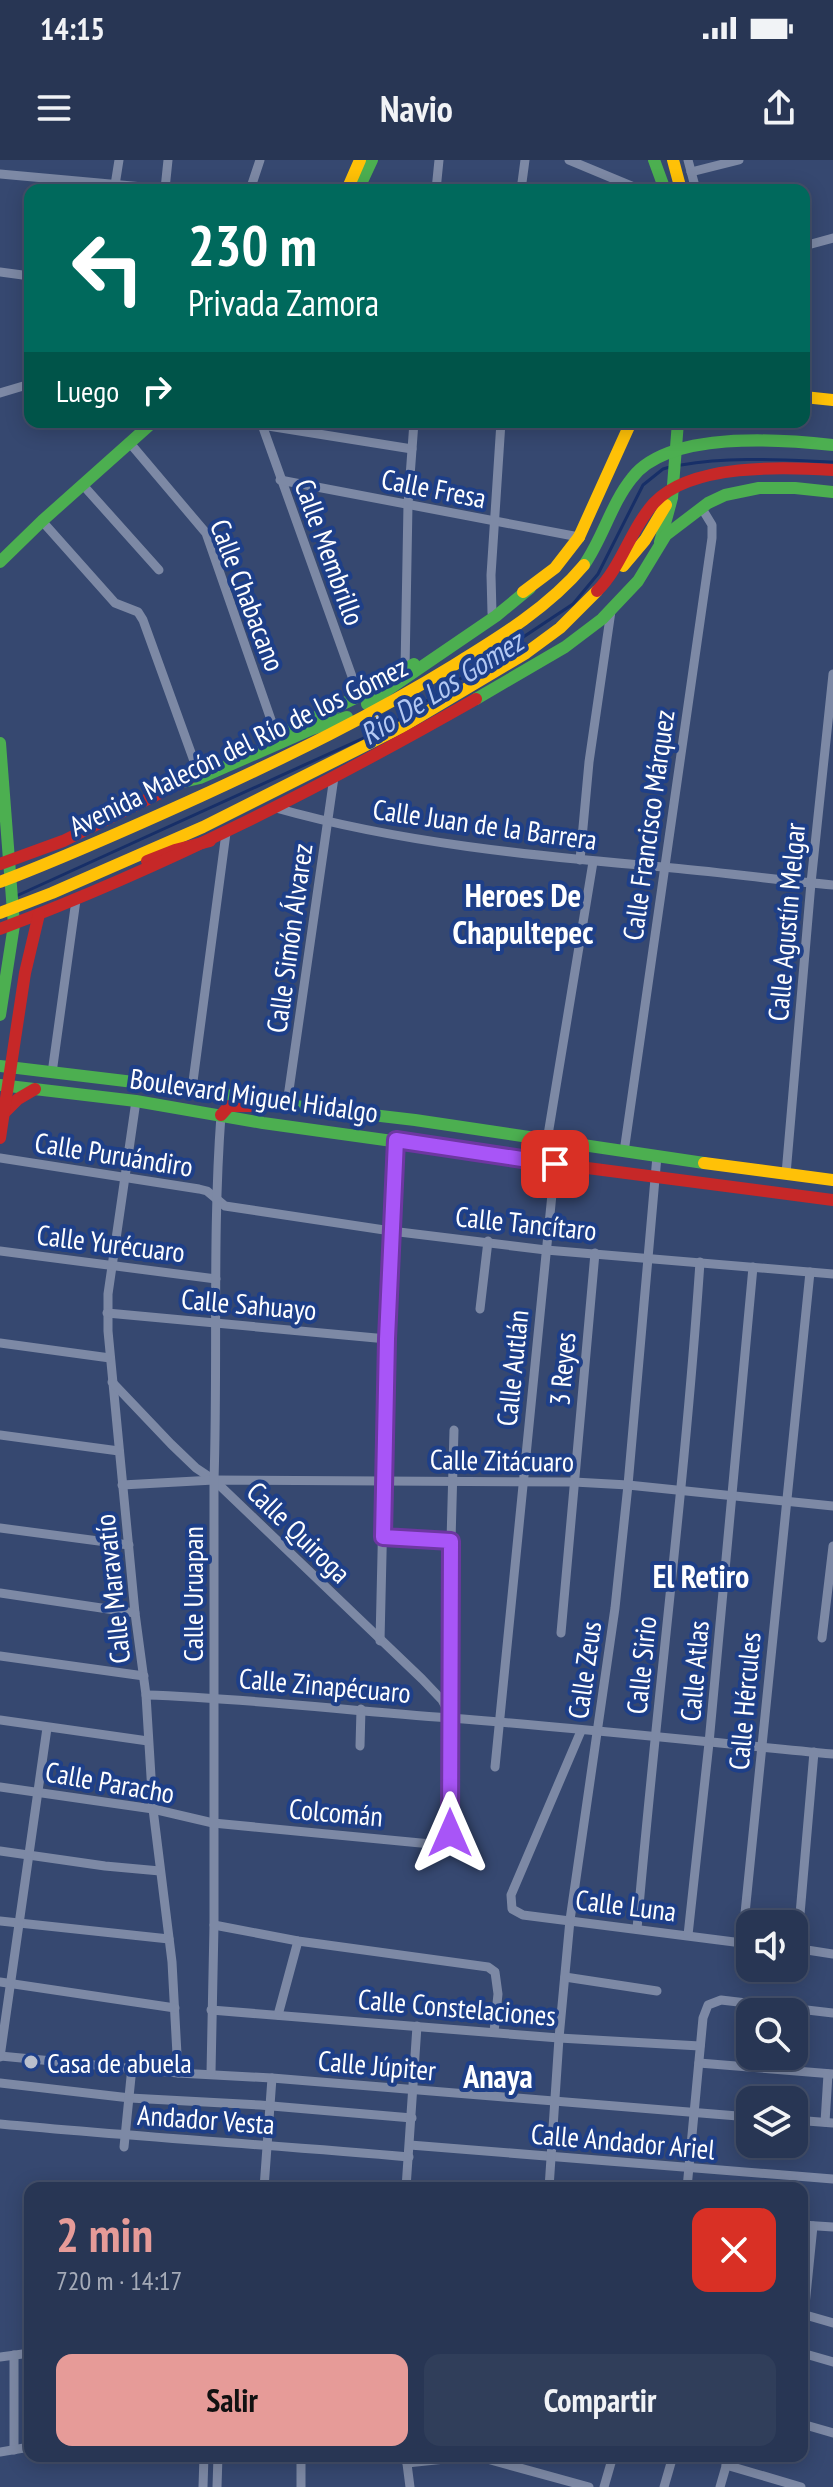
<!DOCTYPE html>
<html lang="es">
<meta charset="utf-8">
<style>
:root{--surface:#283654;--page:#303e5a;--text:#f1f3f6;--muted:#a5abb8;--line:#44506b;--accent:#e69b98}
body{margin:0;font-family:"PT Sans Narrow",sans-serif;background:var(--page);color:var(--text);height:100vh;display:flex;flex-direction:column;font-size:30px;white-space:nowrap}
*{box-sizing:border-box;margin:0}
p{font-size:26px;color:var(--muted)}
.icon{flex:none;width:44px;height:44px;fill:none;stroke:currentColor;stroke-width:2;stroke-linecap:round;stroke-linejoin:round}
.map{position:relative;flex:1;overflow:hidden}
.drawer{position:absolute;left:24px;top:2022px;width:784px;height:280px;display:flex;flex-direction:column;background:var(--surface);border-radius:16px;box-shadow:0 4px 20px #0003,0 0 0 2px var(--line)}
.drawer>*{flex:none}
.guide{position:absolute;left:24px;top:24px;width:786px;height:244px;border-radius:16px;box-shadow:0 4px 20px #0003,0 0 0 2px var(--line);background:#00695c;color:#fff;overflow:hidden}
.fabs{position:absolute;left:736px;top:1750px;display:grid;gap:16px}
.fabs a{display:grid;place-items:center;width:72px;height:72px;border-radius:16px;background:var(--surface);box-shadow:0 4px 20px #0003,0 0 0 2px var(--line);font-size:40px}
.pin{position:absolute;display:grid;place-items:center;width:68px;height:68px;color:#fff;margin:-34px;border-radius:16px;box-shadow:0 4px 12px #0006}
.me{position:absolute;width:88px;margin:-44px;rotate:0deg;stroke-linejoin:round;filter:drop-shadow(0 0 6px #0008)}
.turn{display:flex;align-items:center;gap:28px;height:168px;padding:0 32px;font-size:36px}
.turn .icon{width:104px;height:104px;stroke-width:2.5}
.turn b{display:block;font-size:56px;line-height:68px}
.then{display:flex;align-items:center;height:76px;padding:0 32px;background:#0003;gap:16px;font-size:30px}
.round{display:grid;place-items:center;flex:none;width:84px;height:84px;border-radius:16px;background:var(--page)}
.headline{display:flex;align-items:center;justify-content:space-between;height:136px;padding:0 32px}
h1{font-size:48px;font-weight:700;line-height:60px;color:var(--accent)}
.cta{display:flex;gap:16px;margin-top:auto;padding:16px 32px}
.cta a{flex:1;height:92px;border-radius:16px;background:var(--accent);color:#111;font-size:32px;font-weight:700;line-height:92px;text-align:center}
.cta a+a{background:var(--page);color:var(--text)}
.status{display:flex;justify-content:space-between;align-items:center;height:56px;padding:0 40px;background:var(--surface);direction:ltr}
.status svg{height:22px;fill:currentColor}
header{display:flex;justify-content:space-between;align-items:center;height:104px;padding:0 32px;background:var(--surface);font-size:36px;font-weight:700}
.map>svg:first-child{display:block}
</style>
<div class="status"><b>14:15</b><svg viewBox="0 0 49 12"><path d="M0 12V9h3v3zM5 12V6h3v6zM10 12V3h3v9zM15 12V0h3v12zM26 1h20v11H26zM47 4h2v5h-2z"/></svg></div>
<header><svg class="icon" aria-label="menu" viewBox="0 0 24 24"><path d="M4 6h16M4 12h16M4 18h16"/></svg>Navio<svg class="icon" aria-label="share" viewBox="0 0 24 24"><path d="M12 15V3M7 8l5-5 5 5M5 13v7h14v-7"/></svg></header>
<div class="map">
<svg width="833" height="2327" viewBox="0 0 833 2327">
<rect width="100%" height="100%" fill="#364870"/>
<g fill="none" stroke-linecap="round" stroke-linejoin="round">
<g stroke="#172f68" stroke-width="3">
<path d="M 681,305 C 731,296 783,300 833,302"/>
<polyline points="392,564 573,444 598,414 643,325 663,309 670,307"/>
<polyline points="14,737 379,571"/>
</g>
<g stroke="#7d89a5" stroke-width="9">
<polyline points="569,0 641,30"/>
<polyline points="688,0 696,30"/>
<polyline points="691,12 739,0"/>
<polyline points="0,14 165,29 168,0"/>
<polyline points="115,25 119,0"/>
<polyline points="250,30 260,0"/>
<polyline points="436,30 439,0"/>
<polyline points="521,30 525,0"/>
<polyline points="804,86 833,78"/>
<polyline points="0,112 30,116"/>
<polyline points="0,233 30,224"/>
<polyline points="261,262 359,536"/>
<polyline points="262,265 412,289"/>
<polyline points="129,282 206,373 277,577"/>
<polyline points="280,320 579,377"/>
<polyline points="82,324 159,410"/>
<polyline points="42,361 115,443 138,452 143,460 198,612"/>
<polyline points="492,453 491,415 501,262"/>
<polyline points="405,510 408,344 414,262"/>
<path d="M 276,648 C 400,683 534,696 663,707 C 719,712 776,720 833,725"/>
<polyline points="580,700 589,602 611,451"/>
<polyline points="52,913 76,740"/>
<polyline points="192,929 226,673"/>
<polyline points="136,941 108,1134 108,1171 135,1453 146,1535 153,1649 172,1802 178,1913"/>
<polyline points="287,944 334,617"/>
<polyline points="547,981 593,702"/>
<polyline points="624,992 712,378 712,365 701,347"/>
<polyline points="0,998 199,1029 207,1031 225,1046 391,1071 546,1090 833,1114"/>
<polyline points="786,1014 811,723 833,514"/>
<polyline points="0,1091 216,1119"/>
<polyline points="480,1149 488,1081"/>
<polyline points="107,1153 387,1179"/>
<polyline points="0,1183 110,1198"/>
<polyline points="112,1222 171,1284 196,1308 214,1320 422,1519 442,1540 450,1555"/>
<polyline points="0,1275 119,1291"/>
<polyline points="122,1325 214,1320 574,1322 628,1325 833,1346"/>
<polyline points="0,1368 129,1385"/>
<polyline points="383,1377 451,1381"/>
<polyline points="0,1433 135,1453"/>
<polyline points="561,1473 595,1093"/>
<polyline points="822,1478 833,1386"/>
<polyline points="380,1481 387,1179 396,980"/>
<polyline points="0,1496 144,1516"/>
<path d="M 146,1535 C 248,1538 349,1551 450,1558 C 578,1568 705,1582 833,1594"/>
<polyline points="0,1560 148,1581"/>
<polyline points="581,1571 511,1735 512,1749 523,1755 750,1784"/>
<polyline points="360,1586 361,1549"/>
<polyline points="495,1607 555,1004"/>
<path d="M 0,1627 L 153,1649 L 213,1663 L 431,1684 C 440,1683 446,1683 450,1673 L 451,1381 L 454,1270"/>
<polyline points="0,1691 105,1706 160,1711"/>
<polyline points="0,1761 169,1779"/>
<polyline points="214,1765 298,1781 488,1807 495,1812 498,1834 494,1872"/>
<path d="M 637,1769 C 656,1546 685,1325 700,1102"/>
<polyline points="688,1775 709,1583 753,1107"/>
<polyline points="742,1783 810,1112"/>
<polyline points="794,1788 833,1794"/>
<polyline points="797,1789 814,1592"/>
<polyline points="565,1817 657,1831"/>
<polyline points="0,1822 175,1848"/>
<polyline points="211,1850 559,1878 700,1886"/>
<polyline points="278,1855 298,1781"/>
<polyline points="0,1896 178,1913 272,1918 750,1957"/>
<polyline points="0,1897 47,1568"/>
<polyline points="699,1903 833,1914"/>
<path d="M 211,1913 L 214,1765 L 214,1320 C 218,1199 212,1076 221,955"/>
<polyline points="0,1923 130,1938 260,1945 412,1958"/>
<polyline points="794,1960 833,1963"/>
<polyline points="825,1962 828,1914"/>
<path d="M 0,1964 C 136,1977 273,1985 409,1997"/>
<polyline points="410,1985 833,2019"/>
<polyline points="124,1987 132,1907"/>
<polyline points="220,2028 227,2026 276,2028"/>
<polyline points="264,2028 272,1918"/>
<polyline points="406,2028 417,1866"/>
<polyline points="549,2028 559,1878 570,1760 615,1448 628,1325 657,996"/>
<polyline points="687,2028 703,1858 708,1845 721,1840 833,1853"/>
<polyline points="802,2065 833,2067"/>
<polyline points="802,2154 833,2163"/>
<polyline points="804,2155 813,2066"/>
<polyline points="802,2193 833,2202"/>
<polyline points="14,2195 14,2290"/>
<polyline points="0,2197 30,2193"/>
<polyline points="802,2264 833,2273"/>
<polyline points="0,2292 30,2287"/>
<polyline points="406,2296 410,2327"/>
<polyline points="407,2303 464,2297 487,2299 589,2327"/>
<polyline points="726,2305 801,2327"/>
<polyline points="203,2327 204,2296"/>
<polyline points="217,2327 218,2296"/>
<polyline points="301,2327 301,2296"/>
<polyline points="604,2327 613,2296"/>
<polyline points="664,2327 673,2296"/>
<polyline points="720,2327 729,2296"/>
</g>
<g stroke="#4caf50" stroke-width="12">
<polyline points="654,0 665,30"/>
<polyline points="358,30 372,0"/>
<polyline points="660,382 672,338 678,262"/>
<polyline points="0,402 42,361 153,262"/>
<path d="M 584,405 C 603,378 611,344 632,318 C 668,271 779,279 833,285"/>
<polyline points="476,539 565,487 602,459 638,421 666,375 708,343 725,335 759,328 795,328 833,332"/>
<polyline points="367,544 496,456 530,428"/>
<polyline points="0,583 14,765 0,855"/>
<polyline points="264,583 359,536 414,504"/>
<polyline points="183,622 200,618 312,569 347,557"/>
<polyline points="0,906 192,929 278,944 415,960 704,1003"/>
<polyline points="0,925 136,941 263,963 572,1006"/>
</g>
<g stroke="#ffc107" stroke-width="12">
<polyline points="673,0 681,30"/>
<polyline points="347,30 360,0"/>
<polyline points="804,237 833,240"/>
<polyline points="579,377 631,262"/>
<polyline points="623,406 645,380 666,345"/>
<polyline points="523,432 555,408 579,377"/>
<path d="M 0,722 C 68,696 135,666 201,636 C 288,596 373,555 454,505 C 500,477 550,446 584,405"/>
<polyline points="0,753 52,733 203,667 400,568 526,493 560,468 597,431"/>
<polyline points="704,1003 833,1020"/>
</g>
<g stroke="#c62828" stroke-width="12">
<path d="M 597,431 C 622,406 630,370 654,343 C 691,303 784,307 833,310"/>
<polyline points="147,701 175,690 210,681"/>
<polyline points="0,704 63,681 190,618"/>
<path d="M 0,769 C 167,706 321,627 476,539"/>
<polyline points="3,954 18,939 35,929"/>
<polyline points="221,955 229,946 257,946"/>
<polyline points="0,978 25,813 39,754"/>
<polyline points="572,1006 833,1040"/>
</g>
</g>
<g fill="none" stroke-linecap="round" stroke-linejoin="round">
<g stroke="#6d37a1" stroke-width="20">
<polyline id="route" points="450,1673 451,1381 383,1377 387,1179 396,980 555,1004"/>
</g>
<use href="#route" stroke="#a855f7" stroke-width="14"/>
</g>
<circle fill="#b9bfcd" stroke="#1e3f88" stroke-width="3" cx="31" cy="1902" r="8"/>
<g text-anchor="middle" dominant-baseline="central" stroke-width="8" stroke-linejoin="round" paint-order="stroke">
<g font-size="28" fill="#fff" stroke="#1e3f88">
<text transform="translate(434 328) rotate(11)">Calle Fresa</text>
<text transform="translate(330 392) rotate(70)">Calle Membrillo</text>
<text transform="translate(248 435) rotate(69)">Calle Chabacano</text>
<text transform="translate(238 586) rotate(-26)">Avenida Malecón del Río de los Gómez</text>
<text transform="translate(485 664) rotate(8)">Calle Juan de la Barrera</text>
<text transform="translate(648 665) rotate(-82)">Calle Francisco Márquez</text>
<text transform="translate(786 762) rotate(-85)">Calle Agustín Melgar</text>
<text transform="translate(289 778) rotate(-82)">Calle Simón Álvarez</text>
<text transform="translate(254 935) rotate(8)">Boulevard Miguel Hidalgo</text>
<text transform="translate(114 994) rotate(9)">Calle Puruándiro</text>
<text transform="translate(526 1063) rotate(6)">Calle Tancítaro</text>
<text transform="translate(111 1083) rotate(7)">Calle Yurécuaro</text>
<text transform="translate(249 1144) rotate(5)">Calle Sahuayo</text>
<text transform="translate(512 1208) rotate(-84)">Calle Autlán</text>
<text transform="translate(562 1209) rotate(-85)">3 Reyes</text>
<text transform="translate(502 1300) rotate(1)">Calle Zitácuaro</text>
<text transform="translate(299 1372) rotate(44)">Calle Quiroga</text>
<text transform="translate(112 1429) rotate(-96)">Calle Maravatío</text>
<text transform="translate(192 1434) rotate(-90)">Calle Uruapan</text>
<text transform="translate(641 1505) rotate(-84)">Calle Sirio</text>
<text transform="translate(584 1510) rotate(-82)">Calle Zeus</text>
<text transform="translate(694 1511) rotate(-85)">Calle Atlas</text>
<text transform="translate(325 1525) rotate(5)">Calle Zinapécuaro</text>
<text transform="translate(744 1541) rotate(-85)">Calle Hércules</text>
<text transform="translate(110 1622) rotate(10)">Calle Paracho</text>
<text transform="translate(336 1652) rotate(5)">Colcomán</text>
<text transform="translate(626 1745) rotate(7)">Calle Luna</text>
<text transform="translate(457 1847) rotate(5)">Calle Constelaciones</text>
<text transform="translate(377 1905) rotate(5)">Calle Júpiter</text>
<text transform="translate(206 1959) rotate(4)">Andador Vesta</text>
<text transform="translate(623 1981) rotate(5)">Calle Andador Ariel</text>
</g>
<g font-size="28" fill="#fff" stroke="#1e3f88" text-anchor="start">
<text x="47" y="1902">Casa de abuela</text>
</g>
<g font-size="30" font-style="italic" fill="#b3c8f2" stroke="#1e3f88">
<text transform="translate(441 527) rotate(-32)">Rio De Los Gomez</text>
</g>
<g font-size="32" font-weight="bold" fill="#fff" stroke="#1e3f88">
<text x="523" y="735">Heroes De<tspan x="523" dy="37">Chapultepec</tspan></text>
<text x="701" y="1416">El Retiro</text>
<text x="498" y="1916">Anaya</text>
</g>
</g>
</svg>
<div class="fabs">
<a><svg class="icon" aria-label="sound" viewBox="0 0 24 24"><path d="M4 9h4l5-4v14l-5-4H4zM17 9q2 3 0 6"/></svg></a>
<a><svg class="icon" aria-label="search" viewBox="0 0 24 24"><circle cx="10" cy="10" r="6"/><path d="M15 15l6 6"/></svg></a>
<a><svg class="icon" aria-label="layers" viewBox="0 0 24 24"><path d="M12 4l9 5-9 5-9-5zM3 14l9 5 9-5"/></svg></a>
</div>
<div class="pin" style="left:555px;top:1004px;background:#d93025"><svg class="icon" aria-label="arrive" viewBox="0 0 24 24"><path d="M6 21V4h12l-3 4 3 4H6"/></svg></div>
<svg class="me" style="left:450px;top:1673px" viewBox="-20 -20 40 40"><path d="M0-17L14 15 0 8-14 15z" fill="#a855f7" stroke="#fff" stroke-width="4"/></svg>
<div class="guide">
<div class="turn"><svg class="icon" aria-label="left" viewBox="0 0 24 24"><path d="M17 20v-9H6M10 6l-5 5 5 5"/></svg><div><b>230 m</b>Privada Zamora</div></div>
<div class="then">Luego<svg class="icon" aria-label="right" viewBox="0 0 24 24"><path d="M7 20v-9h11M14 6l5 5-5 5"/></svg></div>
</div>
<section class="drawer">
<div class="headline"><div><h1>2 min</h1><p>720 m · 14:17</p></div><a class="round" style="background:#d93025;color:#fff"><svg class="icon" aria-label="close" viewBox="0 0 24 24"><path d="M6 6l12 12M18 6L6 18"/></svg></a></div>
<div class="cta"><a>Salir</a><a>Compartir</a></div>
</section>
</div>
